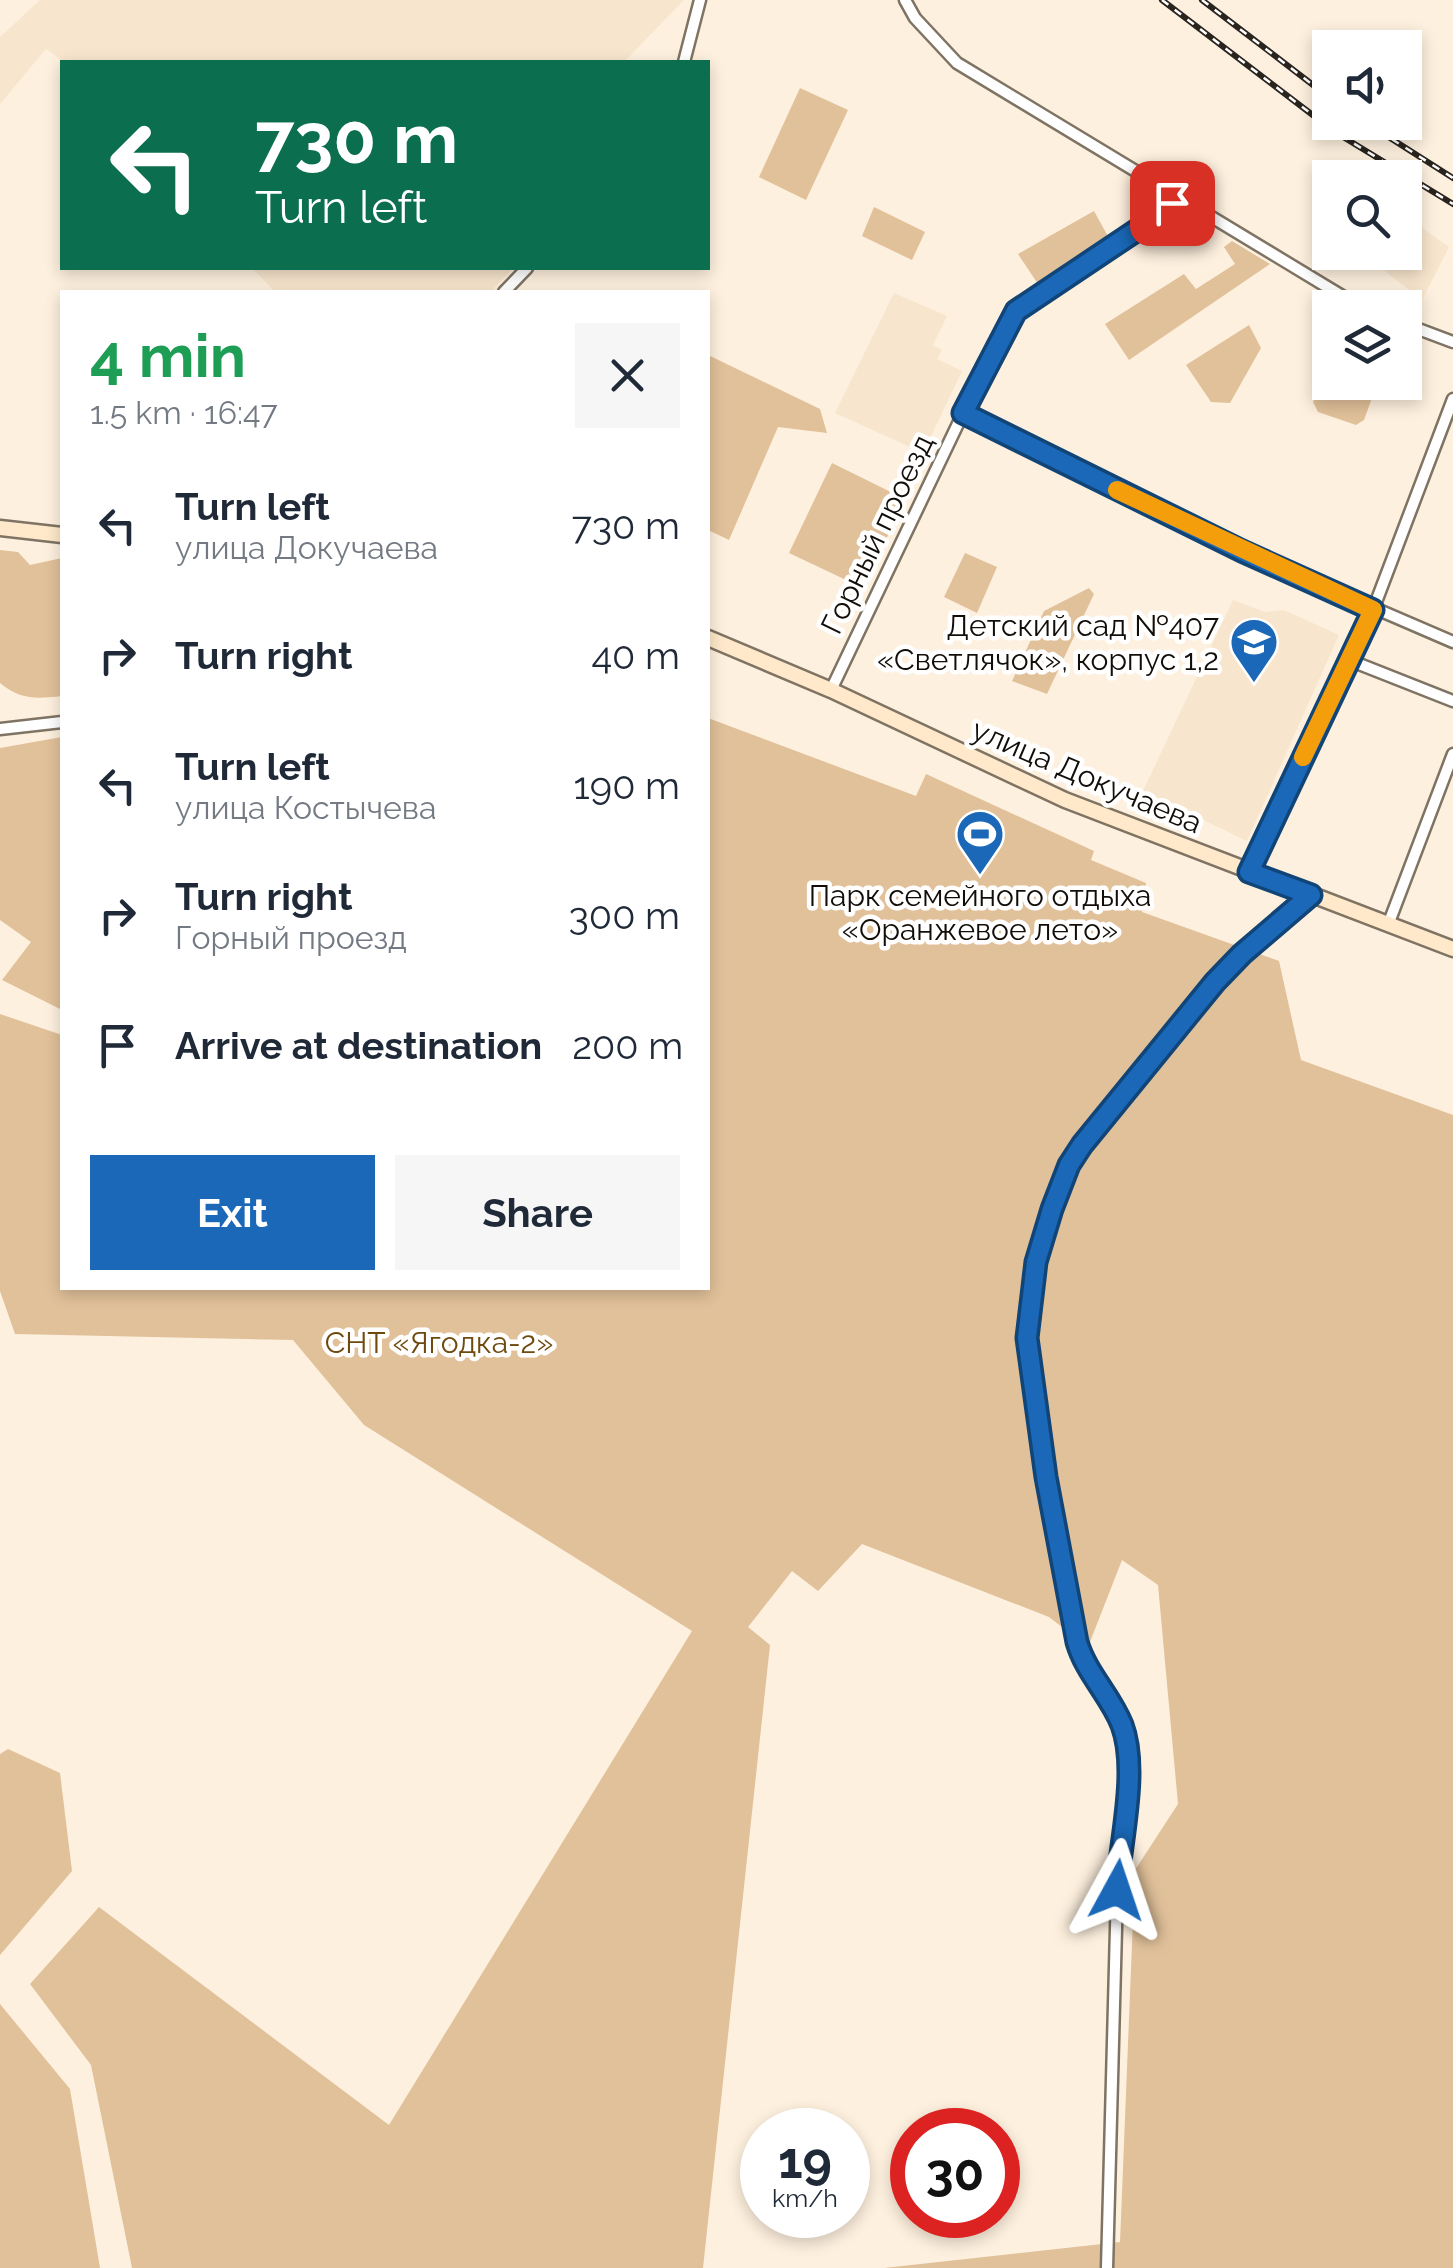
<!DOCTYPE html>
<meta charset="utf-8">
<style>
:root{--surface:#fff;--page:#f6f6f7;--text:#1f2937;--muted:#747a83;--accent:#1a68b7}
body{margin:0;font-family:Raleway,sans-serif;background:var(--page);color:var(--text);height:100vh;display:flex;flex-direction:column;font-size:38px;white-space:nowrap}
*{box-sizing:border-box;margin:0}
p{font-size:32px;color:var(--muted)}
.icon{flex:none;width:55px;height:55px;fill:none;stroke:currentColor;stroke-width:2;stroke-linecap:round;stroke-linejoin:round}
.map{position:relative;flex:1;overflow:hidden}
.panel{position:absolute;left:60px;top:290px;width:650px;height:1000px;display:flex;flex-direction:column;background:var(--surface);border-radius:0px;box-shadow:0 5px 15px #0003}
.panel>*{flex:none}
.guide{position:absolute;left:60px;top:60px;width:650px;height:210px;border-radius:0px;box-shadow:0 5px 15px #0003;background:#0b6e4f;color:#fff;overflow:hidden}
.tools{position:absolute;left:1312px;top:30px;display:grid;gap:20px}
.tools a{display:grid;place-items:center;width:110px;height:110px;border-radius:0px;background:var(--surface);box-shadow:0 5px 15px #0003;font-size:50px}
.speed{position:absolute;left:740px;top:2108px;display:flex;gap:20px;font-size:50px;font-weight:700;text-align:center}
.speed>*{display:grid;place-content:center;width:130px;height:130px;border-radius:50%;background:var(--surface);box-shadow:0 5px 15px #0003;line-height:1}
.speed small{font-size:25px;font-weight:400}
.speed .limit{border:15px solid #d22;background:#fff;color:#111}
.pin{position:absolute;display:grid;place-items:center;width:85px;height:85px;color:#fff;margin:-42px;border-radius:20px;box-shadow:0 5px 15px #0006}
.me{position:absolute;width:110px;margin:-55px;rotate:5deg;stroke-linejoin:round;filter:drop-shadow(0 0 8px #0008)}
.turn{display:flex;align-items:center;gap:35px;height:210px;padding:0 30px;font-size:45px}
.turn .icon{width:130px;height:130px;stroke-width:2.5}
.turn b{display:block;font-size:70px;line-height:85px}
.round{display:grid;place-items:center;flex:none;width:105px;height:105px;border-radius:0px;background:var(--page)}
.head{display:flex;align-items:center;justify-content:space-between;height:170px;padding:0 30px}
h1{font-size:60px;font-weight:700;line-height:75px;color:#1e9e55}
.button{display:flex;gap:20px;margin-top:auto;padding:20px 30px}
.button a{flex:1;height:115px;border-radius:0px;background:var(--accent);color:#fff;font-size:40px;font-weight:700;line-height:115px;text-align:center}
.button a+a{background:var(--page);color:var(--text)}
ul{padding:0;list-style:none}
li{display:flex;align-items:center;gap:30px;height:130px;padding:0 30px}
li div{flex:1}
li b{display:block;font-size:38px}
li em{font-style:normal}
.map>svg:first-child{display:block}
</style>
<div class="map">
<svg width="1453" height="2268" viewBox="0 0 1453 2268">
<rect width="100%" height="100%" fill="#fef0de"/>
<g fill="#f8e5cd">
<polygon points="40,0 684,0 624,62 64,62 46,49 0,104 0,37"/>
<polygon points="1405,216 1449,247 1422,300 1362,253 1405,252"/>
<polygon points="252,268 514,268 490,292 275,292"/>
<polygon points="894,293 947,316 933,345 942,350 937,359 962,371 923,453 835,413"/>
<polygon points="1233,600 1265,612 1284,610 1339,635 1247,841 1143,791"/>
</g>
<g fill="#e1c19a">
<polygon points="800,88 848,110 806,200 759,177"/>
<polygon points="874,207 925,232 912,260 862,236"/>
<polygon points="1094,211 1110,240 1038,284 1018,254"/>
<polygon points="1232,241 1270,264 1129,360 1105,324 1184,274 1196,289 1235,264 1224,247"/>
<polygon points="1249,325 1261,348 1230,403 1211,402 1186,365"/>
<polygon points="708,355 820,409 827,433 778,427 729,540 708,530"/>
<polygon points="1330,376 1330,382 1347,383 1370,391 1372,398 1364,420 1356,425 1318,412 1313,402 1321,379"/>
<polygon points="832,463 905,499 863,588 789,553"/>
<path d="M 0,550 L 18,552 L 30,565 L 62,558 L 62,696 C 36,699 21,700 0,683 Z"/>
<polygon points="965,553 997,567 977,613 944,597"/>
<polygon points="1089,588 1094,594 1047,694 1012,681 1044,611"/>
<polygon points="708,718 916,796 926,774 1094,851 1091,860 1146,883 1142,912 1279,961 1301,1060 1453,1115 1453,2268 884,2268 1120,2242 1135,1870 1178,1804 1158,1585 1122,1560 1088,1647 1049,1617 862,1544 818,1591 792,1571 748,1627 770,1645 703,2268 132,2268 91,2065 30,1984 99,1907 389,2125 692,1631 364,1425 293,1340 15,1334 0,1291 0,1014 62,1035 62,1288 708,1288"/>
<polygon points="62,737 62,1010 2,980 31,942 0,920 0,748"/>
<polygon points="8,1749 60,1773 72,1871 0,1955 0,1754"/>
<polygon points="0,2004 70,2089 100,2268 0,2268"/>
</g>
<g fill="none" stroke-linecap="round" stroke-linejoin="round">
<g stroke="#7f7363" stroke-width="15">
<g id="minor">
<polyline points="905,0 915,18 957,63 1362,308"/>
<polyline points="684,62 700,0"/>
<polyline points="504,292 527,268"/>
<polyline points="1405,324 1453,342"/>
<polyline points="963,413 1242,551 1453,642"/>
<polyline points="1349,660 1453,701"/>
<polyline points="831,690 997,342 1015,311 1167,210 1177,196"/>
<polyline points="0,729 62,722"/>
<polyline points="1249,872 1373,610 1453,399"/>
<polyline points="1388,925 1453,754"/>
<polyline points="1107,2268 1117,1891 1127,1749 1122,1725 1082,1659 1077,1642 1046,1477 1027,1338 1036,1262 1052,1209 1069,1165 1082,1145 1215,983 1242,954 1311,895"/>
</g>
</g>
<g stroke="#7f7363" stroke-width="19">
<g id="secondary">
<polyline points="0,528 62,535"/>
<polyline points="708,638 831,690 1065,800 1453,949"/>
</g>
</g>
<use href="#minor" stroke="#fff" stroke-width="10"/>
<use href="#secondary" stroke="#ffe9ca" stroke-width="14"/>
<g stroke="#2a241e" stroke-width="6">
<g id="rail">
<polyline points="1162,0 1335,132 1453,204"/>
<polyline points="1202,0 1330,98"/>
<polyline points="1365,122 1453,178"/>
</g>
</g>
<use href="#rail" stroke="#fff" stroke-width="2.5" stroke-dasharray="8" stroke-linecap="butt"/>
</g>
<g fill="none" stroke-linecap="round" stroke-linejoin="round">
<g stroke="#147" stroke-width="25">
<path id="route" d="M 1117,1890 C 1120,1843 1139,1770 1122,1725 C 1110,1695 1086,1673 1077,1642 L 1046,1477 L 1027,1338 L 1036,1262 L 1052,1209 L 1069,1165 L 1082,1145 L 1215,982 L 1242,954 L 1311,895 L 1249,872 L 1373,610 L 1242,551 L 963,413 L 1016,311 L 1167,210 L 1172,203"/>
</g>
<use href="#route" stroke="#1a68b7" stroke-width="18"/>
<polyline stroke="#f59e0b" stroke-width="18" points="1117,490 1373,610 1303,757"/>
</g>
<defs>
<g id="school-pin" transform="scale(2.5)"><path d="M0 17L-7.5 6A9.5 9.5 0 1 1 7.5 6Z" fill="#1a68b7" stroke="#fff"/><path d="M0-5L7-2L0 1L-7-2ZM-4 1L0 2.5L4 1V4Q0 6-4 4Z" fill="#fff"/></g>
<g id="stadium-pin" transform="scale(2.5)"><path d="M0 17L-7.5 6A9.5 9.5 0 1 1 7.5 6Z" fill="#1a68b7" stroke="#fff"/><path d="M0-5a6.5 5 0 1 0 0 10a6.5 5 0 1 0 0-10ZM-3.5-1.8h7v3.6h-7Z" fill="#fff"/></g>
</defs>
<g fill-rule="evenodd">
<use href="#school-pin" x="1254" y="642"/>
<use href="#stadium-pin" x="980" y="834"/>
</g>
<g text-anchor="middle" dominant-baseline="central" stroke-width="9" stroke-linejoin="round" paint-order="stroke">
<g font-size="30" fill="#120d08" stroke="#fff">
<text transform="translate(877 534) rotate(-64)">Горный проезд</text>
<text transform="translate(1087 776) rotate(23)">улица Докучаева</text>
</g>
<g font-size="30" fill="#120d08" stroke="#fff" text-anchor="end">
<text x="1219" y="625">Детский сад №407<tspan x="1219" dy="34">«Светлячок», корпус 1,2</tspan></text>
<text x="980" y="895" text-anchor="middle">Парк семейного отдыха<tspan x="980" dy="34">«Оранжевое лето»</tspan></text>
</g>
<g font-size="30" fill="#6f4a0f" stroke="#fff">
<text x="439" y="1342">СНТ «Ягодка-2»</text>
</g>
</g>
</svg>
<div class="tools">
<a><svg class="icon" aria-label="sound" viewBox="0 0 24 24"><path d="M4 9h4l5-4v14l-5-4H4zM17 9q2 3 0 6"/></svg></a>
<a><svg class="icon" aria-label="search" viewBox="0 0 24 24"><circle cx="10" cy="10" r="6"/><path d="M15 15l6 6"/></svg></a>
<a><svg class="icon" aria-label="layers" viewBox="0 0 24 24"><path d="M12 4l9 5-9 5-9-5zM3 14l9 5 9-5"/></svg></a>
</div>
<div class="speed"><div>19<small>km/h</small></div><div class="limit">30</div></div>
<div class="pin" style="left:1172px;top:203px;background:#d93025"><svg class="icon" aria-label="arrive" viewBox="0 0 24 24"><path d="M6 21V4h12l-3 4 3 4H6"/></svg></div>
<svg class="me" style="left:1117px;top:1890px" viewBox="-20 -20 40 40"><path d="M0-17L14 15 0 8-14 15z" fill="#1a68b7" stroke="#fff" stroke-width="4"/></svg>
<div class="guide">
<div class="turn"><svg class="icon" aria-label="left" viewBox="0 0 24 24"><path d="M17 20v-9H6M10 6l-5 5 5 5"/></svg><div><b>730 m</b>Turn left</div></div>
</div>
<section class="panel">
<div class="head"><div><h1>4 min</h1><p>1.5 km · 16:47</p></div><a class="round"><svg class="icon" aria-label="close" viewBox="0 0 24 24"><path d="M6 6l12 12M18 6L6 18"/></svg></a></div>
<ul>
<li><svg class="icon" aria-label="left" viewBox="0 0 24 24"><path d="M17 20v-9H6M10 6l-5 5 5 5"/></svg><div><b>Turn left</b><p>улица Докучаева</p></div><em>730 m</em></li>
<li><svg class="icon" aria-label="right" viewBox="0 0 24 24"><path d="M7 20v-9h11M14 6l5 5-5 5"/></svg><div><b>Turn right</b></div><em>40 m</em></li>
<li><svg class="icon" aria-label="left" viewBox="0 0 24 24"><path d="M17 20v-9H6M10 6l-5 5 5 5"/></svg><div><b>Turn left</b><p>улица Костычева</p></div><em>190 m</em></li>
<li><svg class="icon" aria-label="right" viewBox="0 0 24 24"><path d="M7 20v-9h11M14 6l5 5-5 5"/></svg><div><b>Turn right</b><p>Горный проезд</p></div><em>300 m</em></li>
<li><svg class="icon" aria-label="arrive" viewBox="0 0 24 24"><path d="M6 21V4h12l-3 4 3 4H6"/></svg><div><b>Arrive at destination</b></div><em>200 m</em></li>
</ul>
<div class="button"><a>Exit</a><a>Share</a></div>
</section>
</div>
